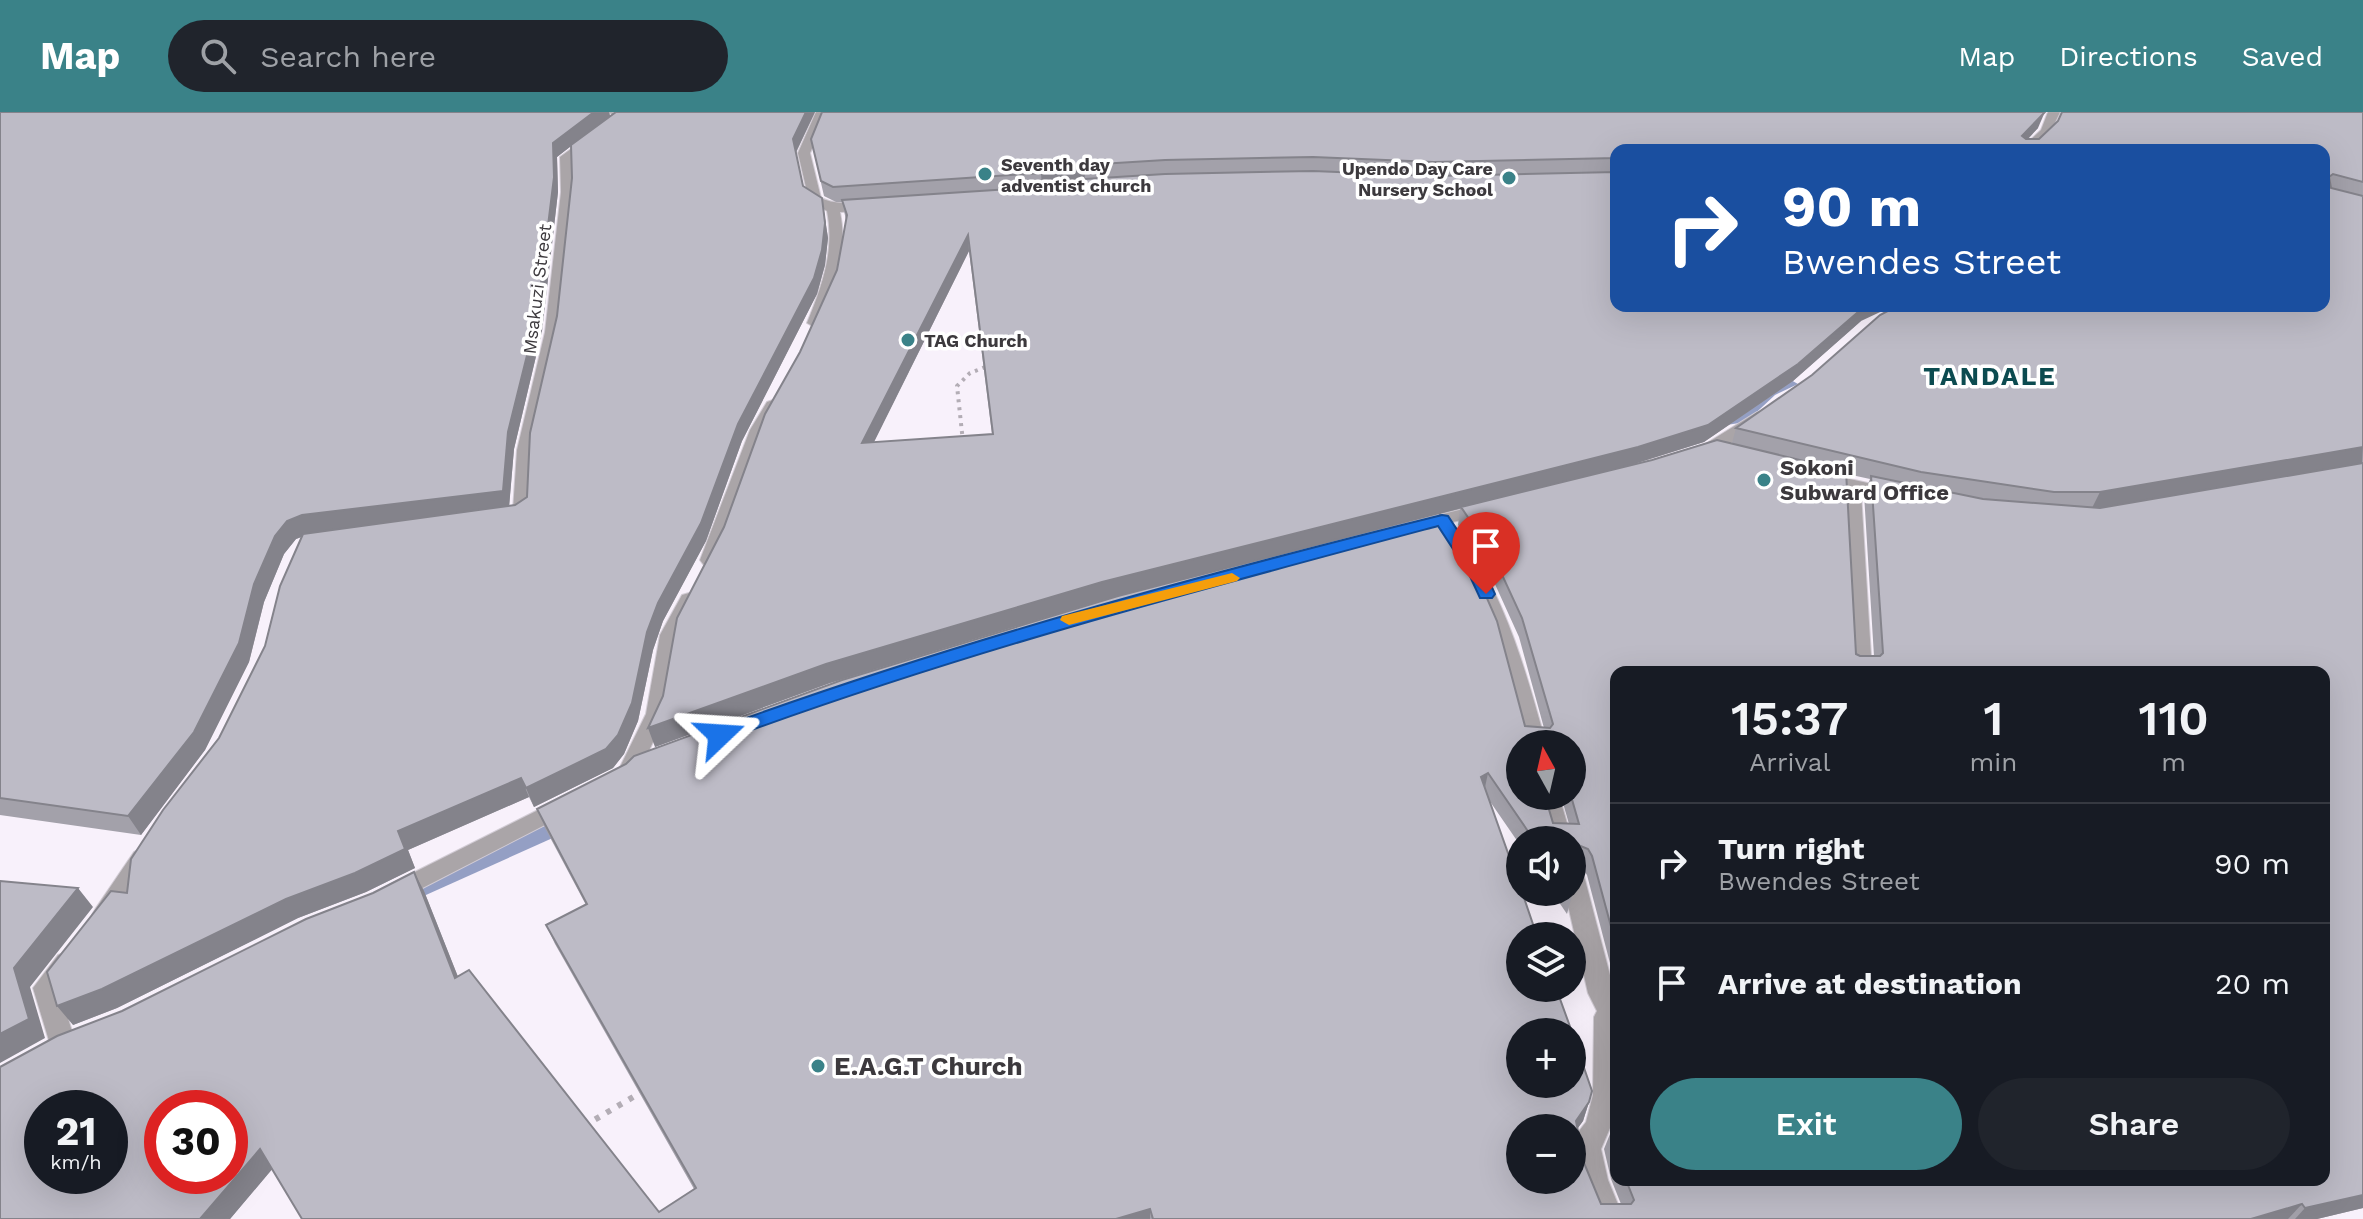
<!DOCTYPE html>
<meta charset="utf-8">
<style>
:root{--surface:#171b24;--page:#20242c;--text:#f1f3f6;--muted:#9ea1a6;--line:#363941;--accent:#3a8288}
body{margin:0;font-family:"Work Sans",sans-serif;background:var(--page);color:var(--text);height:100vh;display:flex;flex-direction:column;font-size:30px;white-space:nowrap}
*{box-sizing:border-box;margin:0}
p{font-size:26px;color:var(--muted)}
.icon{flex:none;width:44px;height:44px;fill:none;stroke:currentColor;stroke-width:2;stroke-linecap:round;stroke-linejoin:round}
.map{position:relative;flex:1;overflow:hidden}
.drawer{position:absolute;left:1610px;top:554px;width:720px;height:520px;display:flex;flex-direction:column;background:var(--surface);border-radius:16px;box-shadow:0 8px 32px #0002}
.drawer>*{flex:none}
.top-card{position:absolute;left:1610px;top:32px;width:720px;height:168px;border-radius:16px;box-shadow:0 8px 32px #0002;background:#1a4fa0;color:#fff;overflow:hidden}
.needle{width:52px;rotate:352deg}
.buttons{position:absolute;left:1506px;top:618px;display:grid;gap:16px}
.buttons a{display:grid;place-items:center;width:80px;height:80px;border-radius:50%;background:var(--surface);box-shadow:0 8px 32px #0002;font-size:40px}
.speed{position:absolute;left:24px;top:978px;display:flex;gap:16px;font-size:40px;font-weight:700;text-align:center}
.speed>*{display:grid;place-content:center;width:104px;height:104px;border-radius:50%;background:var(--surface);box-shadow:0 8px 32px #0002;line-height:1}
.speed small{font-size:20px;font-weight:400}
.speed .limit{border:12px solid #d22;background:#fff;color:#111}
.pin{position:absolute;display:grid;place-items:center;width:68px;height:68px;color:#fff;margin:-82px -34px;border-radius:50% 50% 50% 0;rotate:-45deg;box-shadow:0 0 8px #0007}
.pin .icon{rotate:45deg}
.me{position:absolute;width:88px;margin:-44px;rotate:70deg;stroke-linejoin:round;filter:drop-shadow(0 0 6px #0008)}
.turn{display:flex;align-items:center;gap:28px;height:168px;padding:0 40px;font-size:36px}
.turn .icon{width:104px;height:104px;stroke-width:2.5}
.turn b{display:block;font-size:56px;line-height:68px}
.eta{display:flex;justify-content:space-evenly;align-items:center;height:136px;text-align:center}
.eta b{font-size:48px;font-weight:600;line-height:56px}
.cta{display:flex;gap:16px;margin-top:auto;padding:16px 40px}
.cta a{flex:1;height:92px;border-radius:48px;background:var(--accent);color:#fff;font-size:32px;font-weight:600;line-height:92px;text-align:center}
.cta a+a{background:var(--page);color:var(--text)}
ul{padding:0;list-style:none}
li{display:flex;align-items:center;gap:24px;height:120px;padding:0 40px;border-top:2px solid var(--line)}
li div{flex:1}
li b{display:block;font-size:30px}
li em{font-style:normal}
header{display:flex;align-items:center;gap:48px;box-sizing:border-box;height:112px;padding:0 40px;background:var(--accent);color:#fff}
header strong{font-size:38px}
nav{display:flex;gap:44px;margin-inline-start:auto;font-size:28px}
.search{width:560px;height:72px;background:var(--page);display:flex;align-items:center;gap:20px;box-sizing:border-box;padding:0 28px;border-radius:44px;color:var(--muted);font-size:30px}
.map>svg:first-child{display:block}
</style>
<header>
<strong>Map</strong>
<div class="search"><svg class="icon" aria-label="search" viewBox="0 0 24 24"><circle cx="10" cy="10" r="6"/><path d="M15 15l6 6"/></svg>Search here</div>
<nav><a>Map</a><a>Directions</a><a>Saved</a></nav>
</header>
<div class="map">
<svg width="2363" height="1107" viewBox="0 0 2363 1107">
<rect width="100%" height="100%" fill="#f8f1fb"/>
<g fill="none" stroke-linecap="round" stroke-linejoin="round">
<g fill="#949fc4" fill-rule="evenodd">
<polygon points="1768,255 1798,272 1775,283 1746,310 1707,316 1707,310 1736,304 1765,277 1780,271 1761,259"/>
<polygon points="568,704 575,706 578,711 575,716 417,787 409,789 401,787 398,781 401,775"/>
</g>
<g stroke="#d2ccd5" stroke-width="2">
<g id="street">
<polygon points="608,0 632,2 572,46 573,80 559,220 533,338 530,403 521,408 503,408 500,404 503,400 513,398 517,338 545,220 561,80 560,45 616,4"/>
<path d="M 816,0 L 828,0 L 810,41 L 821,86 C 841,96 862,86 875,95 L 869,99 L 840,100 C 848,139 835,175 821,211 L 814,215 L 807,211 C 822,174 835,139 827,99 L 809,88 L 798,41 Z"/>
<polygon points="2048,0 2060,0 2050,21 2033,38 2020,38 2041,18"/>
<polygon points="773,288 781,293 766,318 718,448 709,454 703,452 700,448 750,318 767,290"/>
<polygon points="1757,300 1763,302 1763,308 1717,341 1699,346 1691,341"/>
<polygon points="1823,361 1899,378 1902,382 1893,387 1861,380 1872,560 1852,560 1844,376 1817,370 1814,366"/>
<polygon points="1483,392 1489,393 1492,397 1489,401 1417,419 1408,414 1411,410"/>
<path d="M 1460,429 L 1466,430 C 1507,491 1527,562 1546,632 L 1524,632 L 1487,505 L 1451,434 Z"/>
<polygon points="689,481 698,487 680,523 666,602 639,660 623,660 620,655 646,602 660,523 682,483"/>
<polygon points="1537,684 1559,684 1572,728 1572,729 1550,728"/>
<polygon points="564,685 572,687 575,693 572,699 405,785 397,788 389,785 385,779 389,773"/>
<polygon points="142,737 150,740 154,746 150,752 112,810 104,812 96,810 92,803 96,796 134,740"/>
<polygon points="1572,755 1580,758 1584,764 1616,886 1616,1002 1601,1037 1608,1068 1624,1107 1596,1107 1580,1068 1573,1037 1573,1027 1586,1010 1593,983 1594,905 1597,899 1588,881 1565,780 1572,780"/>
<polygon points="67,840 76,843 79,850 59,878 76,932 72,940 63,943 54,940 50,932 33,876 58,843"/>
</g>
</g>
<polyline stroke="#b3adb5" stroke-width="4" stroke-dasharray="3 5" stroke-linecap="butt" points="963,330 957,274 970,261 988,254"/>
<polyline stroke="#b3adb5" stroke-width="6" stroke-dasharray="5 8" stroke-linecap="butt" points="584,1014 645,978"/>
<use href="#street" fill="#aaa5a8" fill-rule="evenodd"/>
</g>
<g fill="#a3a1aa" fill-rule="evenodd">
<path d="M 0,0 L 609,0 L 610,4 L 616,0 L 815,0 L 796,41 L 803,74 L 824,101 L 828,126 L 825,153 L 817,182 L 742,329 L 706,429 L 663,509 L 653,538 L 638,609 L 624,642 L 613,656 L 534,695 L 529,685 L 408,738 L 415,756 L 366,780 L 298,806 L 117,896 L 73,913 L 127,781 L 219,626 L 265,534 L 302,425 L 296,427 L 284,442 L 264,490 L 249,550 L 205,638 L 141,723 L 0,703 ZM 571,34 L 572,66 L 557,204 L 527,385 L 515,393 L 509,394 L 514,337 L 542,219 L 558,80 L 557,45 Z"/>
<path d="M 2363,0 L 2363,1096 L 2317,1107 L 302,1107 L 272,1057 L 230,1107 L 0,1107 L 122,899 L 373,781 L 414,760 L 424,779 L 458,865 L 659,1100 L 694,1077 L 555,832 L 546,813 L 586,793 L 545,716 L 537,697 L 1104,488 L 830,571 L 655,635 L 663,584 L 724,415 L 837,158 L 846,108 L 842,90 L 836,90 L 824,84 L 811,27 L 2038,16 L 2028,27 L 2039,27 ZM 1616,38 L 2324,194 L 1812,263 L 1736,316 L 1732,331 L 1584,365 L 1634,352 L 1704,330 L 1793,269 L 1861,209 L 1616,194 ZM 969,139 L 992,322 L 874,330 ZM 1847,362 L 1870,367 L 1864,382 L 1874,544 L 1860,544 L 1856,542 ZM 1460,397 L 1458,413 L 1489,459 L 1519,525 L 1544,616 L 1525,614 L 1440,402 ZM 1616,560 L 2324,560 L 2324,1068 L 1616,1068 L 1616,1007 L 1604,1037 L 1611,1067 L 1621,1092 L 1601,1092 L 1584,1051 L 1577,1017 L 1583,1009 L 1589,990 L 1489,688 L 1520,733 L 1520,728 L 1572,728 L 1572,766 L 1574,753 L 1582,756 L 1587,763 L 1616,874 ZM 1520,632 L 1572,632 L 1572,684 L 1561,684 L 1569,712 L 1553,711 Z"/>
<polygon points="1552,780 1571,780 1572,784 1567,802"/>
</g>
<g fill="#84838b">
<polygon points="594,0 609,0 610,4 557,45 558,80 542,219 514,337 509,396 311,421 296,427 284,442 264,490 249,550 205,638 141,723 128,704 254,472 275,424 287,409 508,320 553,31"/>
<polygon points="806,0 815,0 795,42 793,27"/>
<polygon points="2044,2 2038,16 2017,38 2022,24"/>
<polygon points="1084,53 1085,68 1042,76 1041,61"/>
<polygon points="822,86 828,126 825,153 817,182 742,329 706,429 663,509 653,538 638,609 624,642 613,656 534,695 526,676 647,520 658,491 738,312"/>
<polygon points="968,123 969,139 865,348 862,331"/>
<polygon points="1865,194 1893,194 1861,209 1793,269 1704,330 1634,352 1103,488 830,571 655,635 648,616 826,552"/>
<polygon points="2363,335 2362,351 2091,398 2100,380"/>
<polygon points="1488,661 1484,680 1481,665"/>
<polygon points="521,666 529,685 408,738 415,756 366,780 298,806 117,896 73,913 57,894 398,719"/>
<polygon points="414,760 424,779 466,885 455,866"/>
<polygon points="78,776 93,795 30,875 45,926 0,951 0,922 14,856"/>
<polygon points="1589,990 1583,1009 1572,1024 1576,1009"/>
<polygon points="260,1037 274,1055 230,1107 200,1107"/>
<polygon points="2363,1083 2363,1096 2317,1107 2295,1107 2305,1096"/>
<polygon points="2302,1092 2288,1107 2251,1107"/>
<polygon points="1150,1097 1150,1107 1116,1107"/>
</g>
<g fill="#bdbbc6" stroke="#84838b" stroke-width="2" fill-rule="evenodd">
<polygon points="0,0 594,0 553,31 554,65 537,203 508,320 503,379 302,403 287,409 275,424 254,472 239,531 194,620 128,704 0,686"/>
<polygon points="616,0 806,0 793,27 803,74 822,86 825,111 822,138 814,166 738,312 701,411 658,491 647,520 632,591 618,623 606,637 526,676 521,666 398,719 405,737 355,761 286,787 102,877 57,894 47,860 111,779 127,781 131,747 163,698 219,626 265,534 280,474 303,422 515,393 527,385 530,321 557,204 572,66 571,33"/>
<polygon points="822,0 2045,0 2022,24 2026,27 2039,27 2058,9 2062,0 2363,0 2363,70 2333,62 2329,65 2331,76 2363,84 2363,335 2100,380 2054,380 1921,360 1736,316 1812,263 1880,203 1897,194 2324,194 2324,38 1616,38 1616,46 1434,50 1313,45 1165,48 1084,53 1041,61 833,75 821,69 811,27"/>
<path d="M 1313,59 L 1434,64 L 1616,60 L 1616,194 L 1865,194 L 1798,252 L 1708,313 L 1638,335 L 1102,470 L 826,552 L 648,616 L 663,584 L 677,506 L 724,415 L 765,302 L 800,240 L 837,158 L 847,103 L 842,88 L 1041,75 L 1085,67 L 1165,62 ZM 968,123 L 993,322 L 862,331 Z"/>
<path d="M 1717,328 L 1846,359 L 1856,542 L 1860,544 L 1880,544 L 1883,541 L 1871,364 L 1983,387 L 2100,396 L 2363,351 L 2363,1083 L 2305,1096 L 2302,1092 L 2251,1107 L 1153,1107 L 1150,1097 L 1116,1107 L 302,1107 L 260,1037 L 200,1107 L 0,1107 L 0,955 L 57,924 L 122,899 L 306,807 L 373,781 L 414,760 L 455,866 L 469,858 L 659,1100 L 696,1076 L 546,813 L 587,792 L 537,697 L 626,652 L 634,644 L 842,568 L 1118,484 L 1439,401 L 1468,443 L 1497,509 L 1525,614 L 1550,616 L 1553,612 L 1522,506 L 1492,441 L 1461,395 L 1652,348 ZM 1616,560 L 2324,560 L 2324,1068 L 1626,1068 L 1634,1088 L 1631,1092 L 1601,1092 L 1584,1051 L 1576,1009 L 1589,990 L 1592,979 L 1572,921 L 1572,972 L 1520,972 L 1520,920 L 1572,920 L 1556,876 L 1520,876 L 1520,824 L 1537,824 L 1522,780 L 1520,780 L 1520,775 L 1481,665 L 1488,661 L 1534,728 L 1572,728 L 1572,759 L 1574,758 L 1574,736 L 1578,733 L 1588,737 L 1592,744 L 1616,833 ZM 1520,632 L 1572,632 L 1571,684 L 1579,712 L 1553,711 L 1545,684 L 1520,684 ZM 42,996 L 110,996 L 110,1064 L 42,1064 ZM 162,996 L 230,996 L 230,1064 L 162,1064 ZM 1520,1016 L 1572,1016 L 1572,1068 L 1520,1068 Z"/>
<polygon points="0,769 78,776 14,856 29,907 0,922"/>
<polygon points="1616,1007 1616,1042 1611,1019"/>
</g>
<path fill="#1a73e8" stroke="#114b97" stroke-width="2" d="M 1442,403 L 1448,404 L 1485,460 L 1495,482 L 1492,486 L 1480,486 L 1468,460 L 1438,414 C 1198,478 960,541 727,627 L 720,629 L 710,623 L 713,618 C 951,531 1196,464 1442,403 Z"/>
<polygon fill="#f59e0b" points="1232,461 1240,466 1237,469 1069,513 1060,508 1062,504"/>
<g fill="#3a8288" stroke="#fff" stroke-width="3">
<circle cx="985" cy="62" r="8"/>
<circle cx="1509" cy="66" r="8"/>
<circle cx="908" cy="228" r="8"/>
<circle cx="1764" cy="368" r="8"/>
<circle cx="818" cy="954" r="8"/>
</g>
<g text-anchor="middle" dominant-baseline="central" stroke-width="7" stroke-linejoin="round" paint-order="stroke">
<g font-size="18" font-weight="bold" fill="#3c393d" stroke="#fff" text-anchor="start">
<text x="1001" y="52">Seventh day<tspan x="1001" dy="21">adventist church</tspan></text>
<text x="1493" y="56" text-anchor="end">Upendo Day Care<tspan x="1493" dy="21">Nursery School</tspan></text>
<text x="924" y="228">TAG Church</text>
</g>
<g font-size="18" fill="#3c393d" stroke="#fff">
<text transform="translate(537 177) rotate(-83)">Msakuzi Street</text>
</g>
<g font-size="22" font-weight="bold" fill="#3c393d" stroke="#fff" text-anchor="start">
<text x="1780" y="355">Sokoni<tspan x="1780" dy="25">Subward Office</tspan></text>
</g>
<g font-size="26" font-weight="bold" letter-spacing="2" fill="#0c4b50" stroke="#fff">
<text x="1990" y="264">TANDALE</text>
</g>
<g font-size="26" font-weight="bold" fill="#3c393d" stroke="#fff" text-anchor="start">
<text x="834" y="954">E.A.G.T Church</text>
</g>
</g>
</svg>
<div class="buttons">
<a><svg class="needle" viewBox="-14 -14 28 28"><path d="M0-13l5 13h-10z" fill="#e53935"/><path d="M0 13l5-13h-10z" fill="#9ea1a6"/></svg></a>
<a><svg class="icon" aria-label="sound" viewBox="0 0 24 24"><path d="M4 9h4l5-4v14l-5-4H4zM17 9q2 3 0 6"/></svg></a>
<a><svg class="icon" aria-label="layers" viewBox="0 0 24 24"><path d="M12 4l9 5-9 5-9-5zM3 14l9 5 9-5"/></svg></a>
<a>+</a>
<a>−</a>
</div>
<div class="speed"><div>21<small>km/h</small></div><div class="limit">30</div></div>
<div class="pin" style="left:1486px;top:482px;background:#d93025"><svg class="icon" aria-label="arrive" viewBox="0 0 24 24"><path d="M6 21V4h12l-3 4 3 4H6"/></svg></div>
<svg class="me" style="left:720px;top:623px" viewBox="-20 -20 40 40"><path d="M0-17L14 15 0 8-14 15z" fill="#1a73e8" stroke="#fff" stroke-width="4"/></svg>
<div class="top-card">
<div class="turn"><svg class="icon" aria-label="right" viewBox="0 0 24 24"><path d="M7 20v-9h11M14 6l5 5-5 5"/></svg><div><b>90 m</b>Bwendes Street</div></div>
</div>
<section class="drawer">
<div class="eta">
<div><b>15:37</b><p>Arrival</p></div>
<div><b>1</b><p>min</p></div>
<div><b>110</b><p>m</p></div>
</div>
<ul>
<li><svg class="icon" aria-label="right" viewBox="0 0 24 24"><path d="M7 20v-9h11M14 6l5 5-5 5"/></svg><div><b>Turn right</b><p>Bwendes Street</p></div><em>90 m</em></li>
<li><svg class="icon" aria-label="arrive" viewBox="0 0 24 24"><path d="M6 21V4h12l-3 4 3 4H6"/></svg><div><b>Arrive at destination</b></div><em>20 m</em></li>
</ul>
<div class="cta"><a>Exit</a><a>Share</a></div>
</section>
</div>
